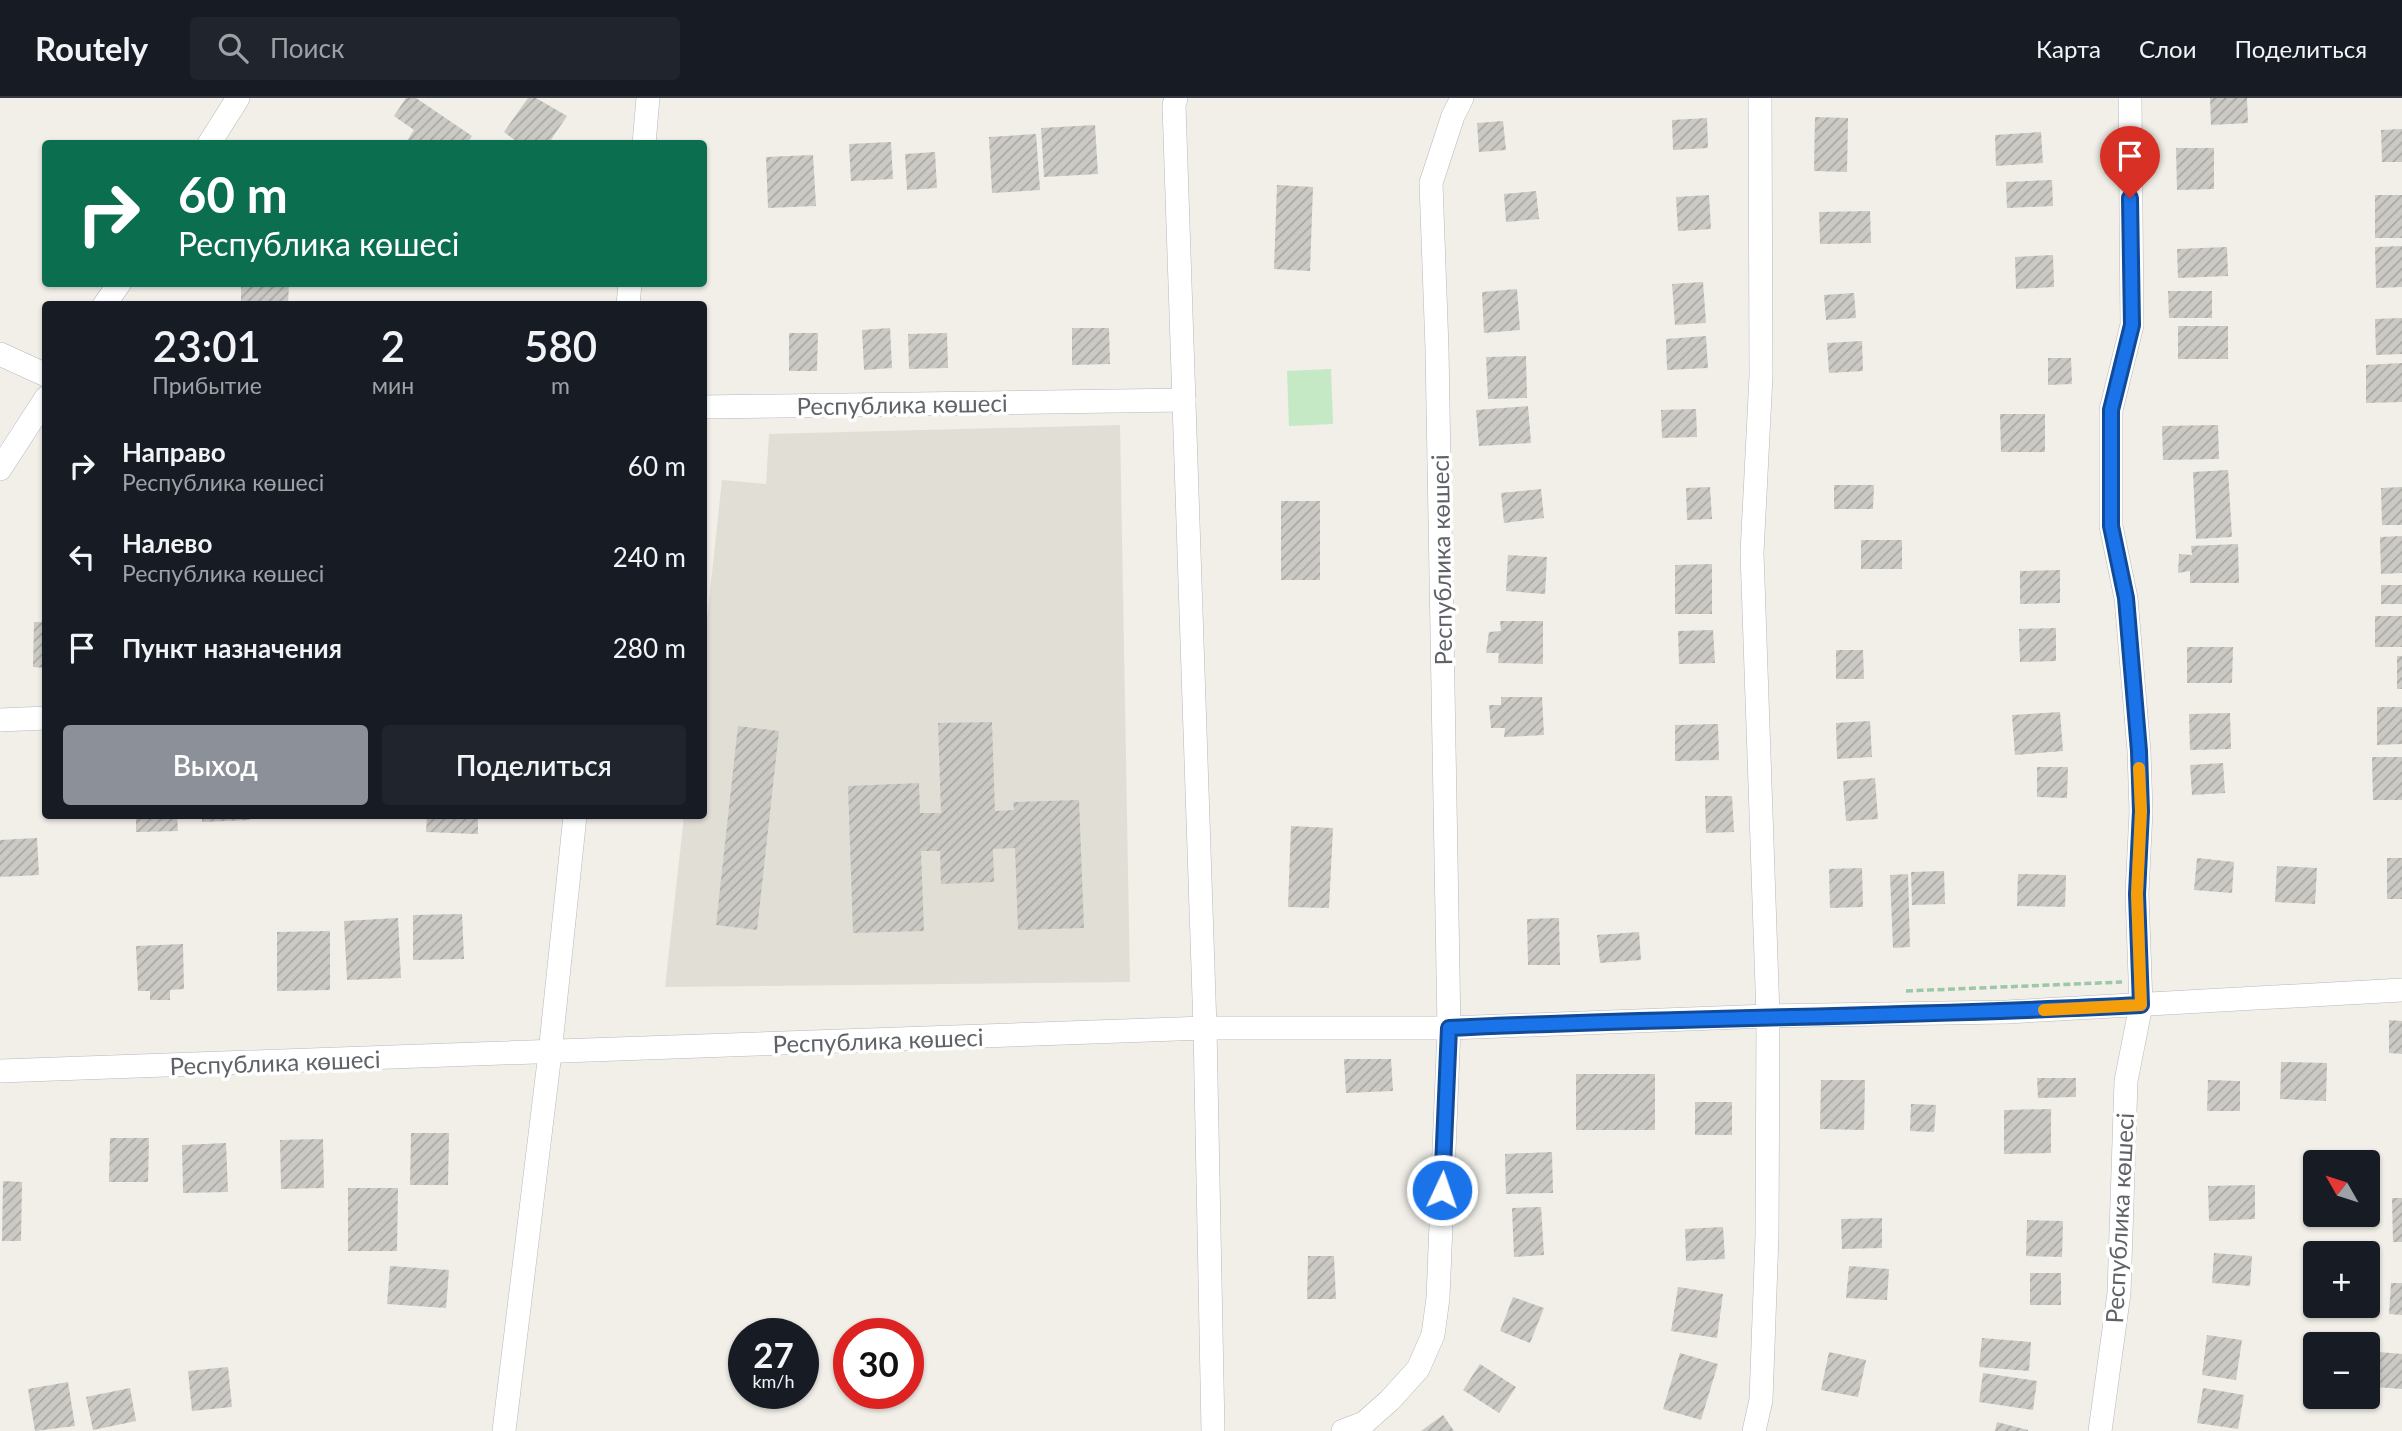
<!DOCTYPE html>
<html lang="ru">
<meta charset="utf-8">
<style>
:root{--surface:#171b24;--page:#20242c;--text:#f1f3f6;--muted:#9ea1a6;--line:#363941;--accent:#8c9099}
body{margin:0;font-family:Lato,sans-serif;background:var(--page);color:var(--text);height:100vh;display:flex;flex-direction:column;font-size:26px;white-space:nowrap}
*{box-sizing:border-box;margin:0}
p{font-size:23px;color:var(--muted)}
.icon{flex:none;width:38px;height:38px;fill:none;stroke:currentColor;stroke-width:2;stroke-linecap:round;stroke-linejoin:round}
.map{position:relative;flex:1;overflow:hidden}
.side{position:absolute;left:42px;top:203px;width:665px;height:518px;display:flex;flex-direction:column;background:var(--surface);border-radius:7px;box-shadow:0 2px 5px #0004}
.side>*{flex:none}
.guide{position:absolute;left:42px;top:42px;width:665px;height:147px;border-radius:7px;box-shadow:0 2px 5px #0004;background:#0b6e4f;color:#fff;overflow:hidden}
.needle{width:46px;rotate:309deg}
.tools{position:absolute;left:2303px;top:1052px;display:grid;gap:14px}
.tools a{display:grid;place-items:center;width:77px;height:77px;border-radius:7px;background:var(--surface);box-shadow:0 2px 5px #0004;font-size:35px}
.speed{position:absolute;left:728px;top:1220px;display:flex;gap:14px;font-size:35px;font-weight:700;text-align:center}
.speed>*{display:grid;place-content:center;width:91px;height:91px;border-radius:50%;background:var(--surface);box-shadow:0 2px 5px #0004;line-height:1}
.speed small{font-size:18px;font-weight:400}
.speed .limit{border:10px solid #d22;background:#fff;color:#111}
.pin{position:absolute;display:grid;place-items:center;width:60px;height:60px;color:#fff;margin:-72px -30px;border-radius:50% 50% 50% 0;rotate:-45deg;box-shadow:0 0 7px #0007}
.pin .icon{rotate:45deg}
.me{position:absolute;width:77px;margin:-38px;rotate:3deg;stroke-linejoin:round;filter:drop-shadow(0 0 5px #0008)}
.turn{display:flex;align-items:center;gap:24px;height:147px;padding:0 21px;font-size:32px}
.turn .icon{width:91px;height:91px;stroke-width:2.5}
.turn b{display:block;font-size:49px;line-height:60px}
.eta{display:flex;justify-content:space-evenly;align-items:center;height:119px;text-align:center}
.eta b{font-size:42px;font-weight:600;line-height:49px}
.primary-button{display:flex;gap:14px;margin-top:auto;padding:14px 21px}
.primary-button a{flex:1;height:80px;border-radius:7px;background:var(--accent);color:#fff;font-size:28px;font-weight:600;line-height:80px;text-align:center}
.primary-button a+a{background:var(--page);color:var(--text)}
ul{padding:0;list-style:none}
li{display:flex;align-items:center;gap:21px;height:91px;padding:0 21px}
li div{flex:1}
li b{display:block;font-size:26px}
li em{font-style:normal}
header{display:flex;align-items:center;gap:42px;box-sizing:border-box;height:98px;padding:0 35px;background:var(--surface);border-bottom:2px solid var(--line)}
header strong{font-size:33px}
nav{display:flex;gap:38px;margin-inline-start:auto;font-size:24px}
.search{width:490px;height:63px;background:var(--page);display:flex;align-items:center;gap:18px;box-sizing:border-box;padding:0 24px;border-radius:7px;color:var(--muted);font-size:26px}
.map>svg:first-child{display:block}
</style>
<header>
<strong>Routely</strong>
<div class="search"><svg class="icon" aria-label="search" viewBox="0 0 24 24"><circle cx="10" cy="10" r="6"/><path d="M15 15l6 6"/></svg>Поиск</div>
<nav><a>Карта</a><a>Слои</a><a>Поделиться</a></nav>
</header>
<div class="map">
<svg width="2402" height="1333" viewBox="0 0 2402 1333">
<defs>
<pattern id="building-hatch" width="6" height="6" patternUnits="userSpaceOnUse" patternTransform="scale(1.75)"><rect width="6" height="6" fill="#cccac5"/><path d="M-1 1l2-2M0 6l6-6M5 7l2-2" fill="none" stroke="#a9a8a4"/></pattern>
</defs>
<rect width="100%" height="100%" fill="#f1efe8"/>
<polygon fill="#e1ded6" points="1120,327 1130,884 665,889 684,718 704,718 704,548 722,382 766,386 769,336"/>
<polygon fill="#c5e8c5" points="1331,271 1333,326 1289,328 1287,273"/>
<g fill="url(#building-hatch)">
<polygon points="406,0 416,0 472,38 467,46 405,46 414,32 394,18"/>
<polygon points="528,0 536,0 567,18 548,46 520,46 504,34"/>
<polygon points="2210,0 2247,0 2248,25 2211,27"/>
<polygon points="1815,19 1848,20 1847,74 1814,73"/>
<polygon points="1707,20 1708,50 1673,52 1672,22"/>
<polygon points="1503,23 1506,52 1479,54 1477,25"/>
<polygon points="1095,27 1098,76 1044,79 1041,30"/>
<polygon points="2402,31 2402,64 2382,64 2381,32"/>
<polygon points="2041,34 2043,65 1996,68 1995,37"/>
<polygon points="1036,36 1040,92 992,95 989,39"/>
<polygon points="891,44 893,81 851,83 849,46"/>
<polygon points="2176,50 2214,50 2214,91 2177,92"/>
<polygon points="935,54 937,90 907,92 905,56"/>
<polygon points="813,57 816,108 768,110 766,59"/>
<polygon points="2052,82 2053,108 2007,110 2006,84"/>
<polygon points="1277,87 1313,89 1310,173 1274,171"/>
<polygon points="1536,93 1539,121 1506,124 1504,96"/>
<polygon points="1709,97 1711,131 1678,133 1676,99"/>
<rect x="2375" y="97" width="27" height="43"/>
<polygon points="1870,113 1871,145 1820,146 1819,114"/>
<polygon points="2402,148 2402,189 2376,190 2375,149"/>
<polygon points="2227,149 2228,178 2178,180 2177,151"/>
<polygon points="2053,157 2054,189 2016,191 2015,159"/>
<polygon points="1703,184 1706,225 1675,227 1672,186"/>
<polygon points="241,186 289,186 288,206 241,206"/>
<polygon points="1517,191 1520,232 1484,235 1482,194"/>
<polygon points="2168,193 2212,193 2212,220 2169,220"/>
<polygon points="1854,195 1856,220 1826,222 1824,197"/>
<polygon points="2402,220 2402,256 2376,257 2375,221"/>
<rect x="2178" y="228" width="50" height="33"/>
<polygon points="890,230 892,270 864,272 862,232"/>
<polygon points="1072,230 1109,230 1110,266 1072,267"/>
<polygon points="789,235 818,235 817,273 789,273"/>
<polygon points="947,235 948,270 909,271 908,236"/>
<polygon points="1706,238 1708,270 1667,272 1666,241"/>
<polygon points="1862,243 1863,273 1829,275 1827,245"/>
<polygon points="1526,258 1527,300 1488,301 1486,259"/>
<polygon points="2048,260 2071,260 2072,286 2048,287"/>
<polygon points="2402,265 2402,304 2366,305 2366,267"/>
<polygon points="1528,308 1531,345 1479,348 1476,312"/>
<polygon points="1696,311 1697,339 1662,340 1661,312"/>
<polygon points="2000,316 2045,316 2045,354 2001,354"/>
<polygon points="2218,327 2219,361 2163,362 2162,328"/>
<polygon points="2228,372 2232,439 2196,441 2193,374"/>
<polygon points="1834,387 1874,387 1873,411 1834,411"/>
<polygon points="1710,389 1712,421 1687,422 1686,390"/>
<polygon points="2402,389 2402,427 2382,427 2381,390"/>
<polygon points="1541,391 1544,420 1504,425 1501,395"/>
<rect x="1281" y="403" width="39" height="79"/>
<polygon points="2402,438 2402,475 2381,476 2380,439"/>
<rect x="1861" y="442" width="41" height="29"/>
<polygon points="2238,446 2239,485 2190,485 2190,473 2178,475 2179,456 2192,457 2191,448"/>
<polygon points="1508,457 1547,459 1545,496 1506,493"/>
<polygon points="1712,466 1712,516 1675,516 1675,467"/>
<polygon points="2060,472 2060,505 2020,506 2020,473"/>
<rect x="2381" y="487" width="21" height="19"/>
<rect x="2375" y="518" width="27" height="31"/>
<polygon points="1500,523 1543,523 1543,566 1498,565 1499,555 1486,555 1489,534 1501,533"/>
<polygon points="34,524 46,524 46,570 33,569"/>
<polygon points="2056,530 2056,563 2020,564 2019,531"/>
<polygon points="1713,532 1715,565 1679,566 1678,533"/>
<polygon points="2187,549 2233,549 2232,585 2187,585"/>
<polygon points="1836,552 1863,552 1864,581 1836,581"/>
<rect x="2397" y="558" width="5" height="33"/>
<polygon points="1501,599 1542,599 1544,637 1504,639 1505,630 1491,630 1489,607 1501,607"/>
<polygon points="2377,609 2402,609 2402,646 2377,647"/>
<polygon points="2060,614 2063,653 2015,657 2012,617"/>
<polygon points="2230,615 2231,651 2190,652 2189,616"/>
<polygon points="1870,623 1872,659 1837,661 1836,625"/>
<polygon points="992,624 995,713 1014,712 1013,704 1079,702 1084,830 1018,832 1015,750 993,751 994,784 941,786 940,753 921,753 924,833 853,835 848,688 919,685 920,715 941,715 938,625"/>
<polygon points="1718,626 1719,662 1675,663 1675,627"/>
<polygon points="738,628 779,633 757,832 716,827"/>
<polygon points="2372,659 2402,659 2402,702 2373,702"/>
<polygon points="2223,665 2225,695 2192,697 2190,667"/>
<polygon points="2037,669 2068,669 2067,700 2037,699"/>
<polygon points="1875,680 1878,721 1846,723 1843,683"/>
<polygon points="1705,698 1732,698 1734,734 1706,735"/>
<polygon points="136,718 177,718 178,733 136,734"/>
<polygon points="202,718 250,718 250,722 202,724"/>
<polygon points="427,718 478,718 478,736 426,734"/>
<polygon points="1291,728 1333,730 1329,810 1288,809"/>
<polygon points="37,740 39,777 0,779 0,742"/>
<polygon points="2197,760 2234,764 2232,795 2194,792"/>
<rect x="2387" y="760" width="15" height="41"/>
<polygon points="2277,768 2317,770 2315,806 2275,804"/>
<polygon points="1862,770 1863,809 1830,810 1829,771"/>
<polygon points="1944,773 1945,806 1912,807 1911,774"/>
<polygon points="1908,776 1910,849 1893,850 1890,777"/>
<polygon points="2018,776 2066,777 2065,809 2017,808"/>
<polygon points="462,816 464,861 413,862 413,817"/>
<polygon points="398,820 401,880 347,882 344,823"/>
<polygon points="1559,820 1560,867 1528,867 1527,821"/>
<polygon points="330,833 330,892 277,893 277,834"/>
<polygon points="1639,834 1641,862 1600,865 1597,837"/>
<polygon points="183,846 184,891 170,892 170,902 150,902 150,893 138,893 136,848"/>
<polygon points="2389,922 2402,923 2402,956 2389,955"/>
<polygon points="1344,961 1391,961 1393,993 1346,995"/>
<polygon points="2281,964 2327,965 2326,1003 2280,1001"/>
<rect x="1576" y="976" width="79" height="56"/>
<polygon points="2037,980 2076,980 2076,999 2038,1000"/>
<polygon points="1821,982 1865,982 1864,1032 1820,1031"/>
<polygon points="2208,982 2240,983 2240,1013 2207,1013"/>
<rect x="1695" y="1004" width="37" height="33"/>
<polygon points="1911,1006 1936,1007 1934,1034 1910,1033"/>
<polygon points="2051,1011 2051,1055 2004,1056 2004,1012"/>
<polygon points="411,1035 449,1035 448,1087 410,1087"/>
<polygon points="110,1040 149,1040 148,1084 109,1084"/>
<polygon points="323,1041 324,1090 281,1091 280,1042"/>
<polygon points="226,1045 228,1094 183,1095 182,1047"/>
<polygon points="1552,1054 1553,1095 1506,1096 1505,1056"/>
<polygon points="3,1083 22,1084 21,1143 2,1143"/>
<polygon points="2255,1087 2255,1121 2209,1123 2208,1088"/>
<polygon points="348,1090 398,1090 397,1153 348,1153"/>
<polygon points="2392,1100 2402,1100 2402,1144 2393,1144"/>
<polygon points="1541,1109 1544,1157 1514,1159 1512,1110"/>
<polygon points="1882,1120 1882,1150 1842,1151 1841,1121"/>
<polygon points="2027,1122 2063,1123 2062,1159 2026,1158"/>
<polygon points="1723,1129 1725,1161 1686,1163 1685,1131"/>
<polygon points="2214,1155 2252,1158 2250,1188 2212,1185"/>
<polygon points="1308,1158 1334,1158 1336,1201 1307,1201"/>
<polygon points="390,1168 449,1172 446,1210 387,1206"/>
<polygon points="1849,1168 1889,1171 1887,1202 1846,1200"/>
<rect x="2030" y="1175" width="31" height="32"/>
<polygon points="2391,1185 2402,1185 2402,1217 2389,1216"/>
<polygon points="1678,1189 1723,1196 1717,1240 1671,1233"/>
<polygon points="1513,1199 1544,1210 1530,1245 1500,1233"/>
<polygon points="2207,1237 2242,1242 2236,1282 2202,1277"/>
<polygon points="1982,1240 2031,1244 2029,1273 1979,1269"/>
<polygon points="1829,1254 1866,1262 1858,1299 1821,1292"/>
<polygon points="2378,1254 2402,1256 2402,1291 2375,1289"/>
<polygon points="1680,1255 1718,1266 1701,1322 1663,1311"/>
<polygon points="1480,1266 1516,1289 1499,1315 1463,1292"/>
<polygon points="228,1269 232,1309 192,1313 188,1273"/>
<polygon points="1983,1275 2037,1283 2033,1312 1979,1304"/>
<polygon points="68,1284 75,1328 35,1333 28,1291"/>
<polygon points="130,1290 136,1323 93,1332 86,1299"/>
<polygon points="2203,1290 2244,1297 2238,1331 2197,1325"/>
<polygon points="1443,1317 1454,1333 1421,1333"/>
<polygon points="1997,1324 2028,1332 2028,1333 1995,1333"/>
</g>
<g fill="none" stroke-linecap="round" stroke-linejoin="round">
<g stroke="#b5b8bc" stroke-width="24">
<g id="street">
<polyline points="1176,0 1174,7 1205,930 1213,1333"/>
<polyline points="209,46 238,0"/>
<polyline points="644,46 648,0"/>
<polyline points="105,206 119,186"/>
<polyline points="628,206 630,186"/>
<polyline points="0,256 46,277"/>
<polyline points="704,309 1184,302"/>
<polyline points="0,371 46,300"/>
<polyline points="0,622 46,620"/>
<polyline points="0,973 1205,930 1449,930 1768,918 2006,914 2402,892"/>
<polyline points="504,1333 550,955 575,718"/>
<polyline points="1343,1333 1364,1325 1390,1302 1418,1271 1433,1237 1438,1200 1449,930 1437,251 1431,85 1453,18 1462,0"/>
<polyline points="1754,1333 1761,1302 1767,1138 1768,918 1752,455 1761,278 1760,0"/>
<polyline points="2100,1333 2119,1195 2126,983 2141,907 2137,796 2141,713 2139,653 2126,500 2111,428 2111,312 2132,227 2130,0"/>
</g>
</g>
<polyline stroke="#9cc7a9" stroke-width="3.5" stroke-dasharray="7 3.5" stroke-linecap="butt" points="1906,893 2122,884"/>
<use href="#street" stroke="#fff" stroke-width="23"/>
</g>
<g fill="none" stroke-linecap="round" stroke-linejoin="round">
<g stroke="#114b97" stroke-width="18">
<path id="route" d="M 1442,1092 L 1449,930 C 1680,919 1910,919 2141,907 L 2137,796 L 2141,713 L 2139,653 L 2126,500 L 2111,428 L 2111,312 L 2132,227 L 2130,100"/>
</g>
<use href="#route" stroke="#1a73e8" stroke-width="12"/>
<polyline stroke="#f59e0b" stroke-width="12" points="2044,912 2141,907 2137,796 2141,713 2139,670"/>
</g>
<g text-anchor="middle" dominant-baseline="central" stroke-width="7" stroke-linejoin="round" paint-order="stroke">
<g font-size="24" fill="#5f6368" stroke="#fff">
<text transform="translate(902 306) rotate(-1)">Республика көшесі</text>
<text transform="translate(1441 462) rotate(-91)">Республика көшесі</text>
<text transform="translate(878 942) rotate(-2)">Республика көшесі</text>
<text transform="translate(275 964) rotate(-2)">Республика көшесі</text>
<text transform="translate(2119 1120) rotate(-87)">Республика көшесі</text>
</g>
</g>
</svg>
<div class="tools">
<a><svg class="needle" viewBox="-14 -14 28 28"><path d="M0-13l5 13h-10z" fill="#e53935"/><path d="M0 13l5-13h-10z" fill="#9ea1a6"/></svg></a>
<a>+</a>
<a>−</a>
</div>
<div class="speed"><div>27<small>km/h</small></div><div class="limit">30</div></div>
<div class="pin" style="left:2130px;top:100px;background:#d93025"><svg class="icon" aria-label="arrive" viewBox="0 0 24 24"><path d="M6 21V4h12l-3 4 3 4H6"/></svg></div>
<svg class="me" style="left:1442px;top:1092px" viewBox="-20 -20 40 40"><circle r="17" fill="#1a73e8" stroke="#fff" stroke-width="3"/><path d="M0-11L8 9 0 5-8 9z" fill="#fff"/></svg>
<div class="guide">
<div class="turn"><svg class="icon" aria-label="right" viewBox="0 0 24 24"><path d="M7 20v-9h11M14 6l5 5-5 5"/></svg><div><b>60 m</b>Республика көшесі</div></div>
</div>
<section class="side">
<div class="eta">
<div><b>23:01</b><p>Прибытие</p></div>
<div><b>2</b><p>мин</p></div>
<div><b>580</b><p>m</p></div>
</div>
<ul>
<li><svg class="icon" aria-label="right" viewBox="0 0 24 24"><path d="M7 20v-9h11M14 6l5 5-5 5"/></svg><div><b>Направо</b><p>Республика көшесі</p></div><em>60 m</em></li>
<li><svg class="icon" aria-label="left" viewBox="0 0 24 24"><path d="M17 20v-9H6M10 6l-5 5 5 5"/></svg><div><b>Налево</b><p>Республика көшесі</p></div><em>240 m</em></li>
<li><svg class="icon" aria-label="arrive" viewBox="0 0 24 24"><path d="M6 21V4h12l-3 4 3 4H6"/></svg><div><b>Пункт назначения</b></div><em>280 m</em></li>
</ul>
<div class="primary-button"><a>Выход</a><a>Поделиться</a></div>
</section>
</div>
